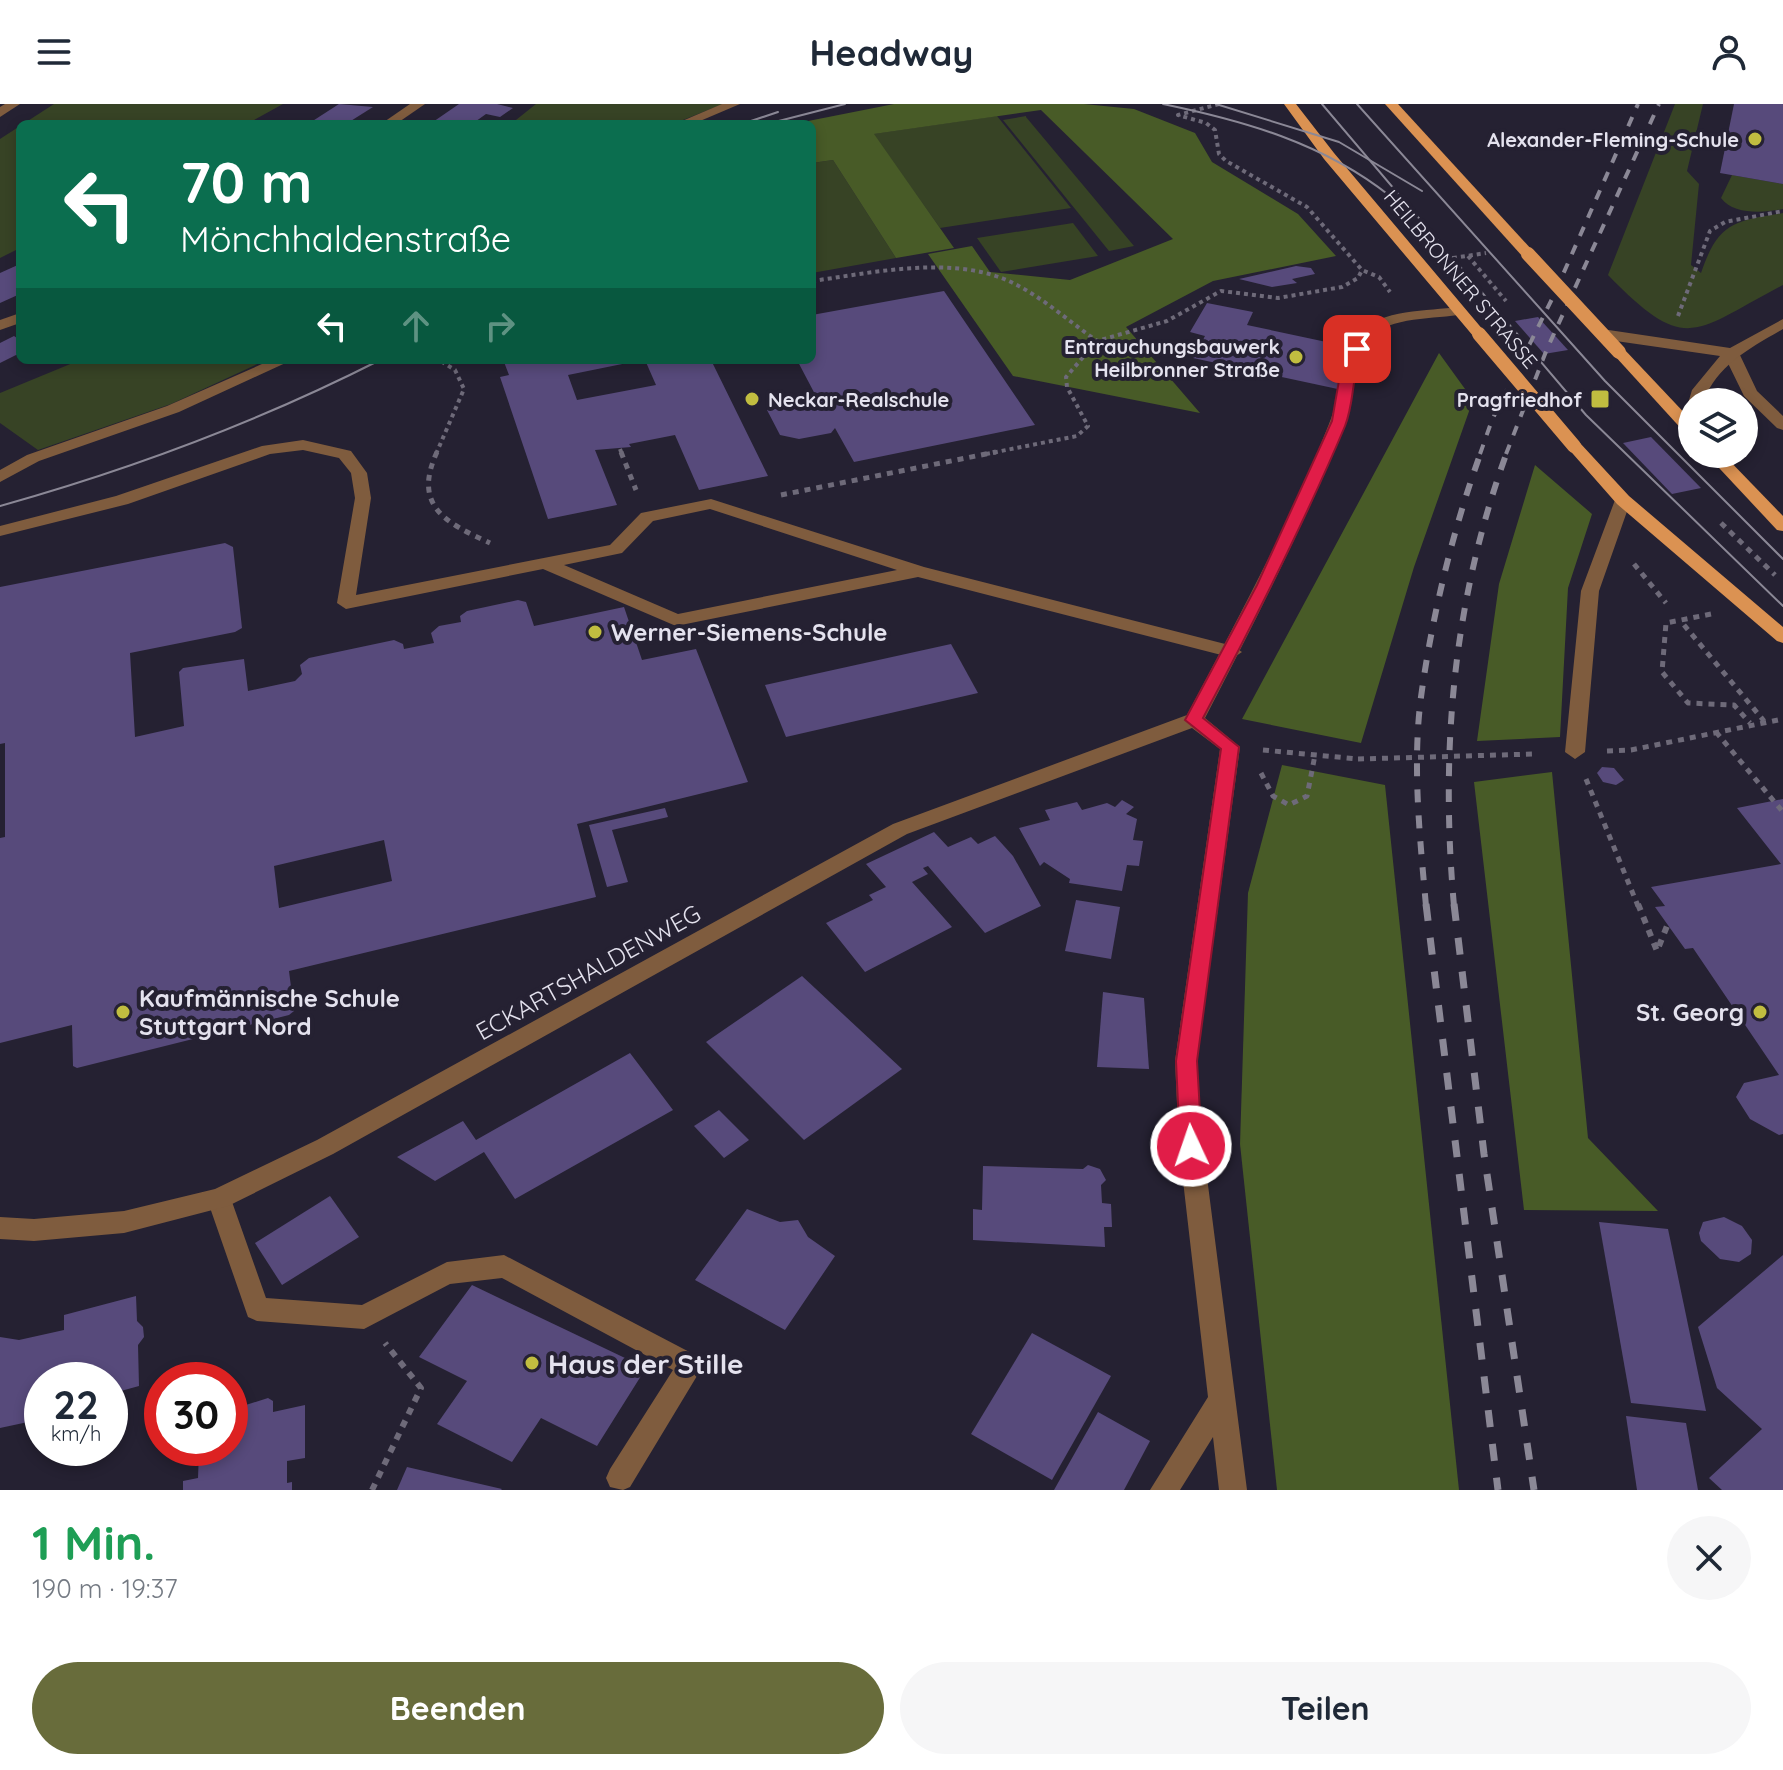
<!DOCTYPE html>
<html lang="de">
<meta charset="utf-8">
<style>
:root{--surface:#fff;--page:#f6f6f7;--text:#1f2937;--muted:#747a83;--accent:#686c3b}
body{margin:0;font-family:Quicksand,sans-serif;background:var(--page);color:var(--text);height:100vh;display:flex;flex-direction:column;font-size:30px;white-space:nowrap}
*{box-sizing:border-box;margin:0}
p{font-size:26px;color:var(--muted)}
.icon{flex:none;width:44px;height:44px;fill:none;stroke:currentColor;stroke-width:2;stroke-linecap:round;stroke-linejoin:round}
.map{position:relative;height:1386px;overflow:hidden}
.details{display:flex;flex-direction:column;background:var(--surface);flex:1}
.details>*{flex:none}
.banner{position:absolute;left:16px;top:16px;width:800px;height:244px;border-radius:12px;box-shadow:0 4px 12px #0003;background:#0b6e4f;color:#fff;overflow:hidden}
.fabs{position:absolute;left:1678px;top:284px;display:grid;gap:16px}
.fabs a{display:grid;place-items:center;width:80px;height:80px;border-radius:50%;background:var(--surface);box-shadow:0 4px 12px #0003;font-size:40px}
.speed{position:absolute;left:24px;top:1258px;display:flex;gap:16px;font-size:40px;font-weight:700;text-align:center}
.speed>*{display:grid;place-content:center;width:104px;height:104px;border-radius:50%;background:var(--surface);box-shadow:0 4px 12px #0003;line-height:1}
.speed small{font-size:20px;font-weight:400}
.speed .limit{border:12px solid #d22;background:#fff;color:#111}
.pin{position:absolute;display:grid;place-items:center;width:68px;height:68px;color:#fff;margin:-34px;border-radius:16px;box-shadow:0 4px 12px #0006}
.me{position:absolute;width:88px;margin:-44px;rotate:357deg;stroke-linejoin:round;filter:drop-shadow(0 0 6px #0008)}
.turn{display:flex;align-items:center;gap:28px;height:168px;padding:0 32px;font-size:36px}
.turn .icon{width:104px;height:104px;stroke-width:2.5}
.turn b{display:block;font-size:56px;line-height:68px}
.lanes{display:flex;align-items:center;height:76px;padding:0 32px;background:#0003;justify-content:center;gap:40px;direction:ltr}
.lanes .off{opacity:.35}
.round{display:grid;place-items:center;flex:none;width:84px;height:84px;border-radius:42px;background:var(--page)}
.head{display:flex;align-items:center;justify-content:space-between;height:136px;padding:0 32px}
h1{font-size:48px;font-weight:800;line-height:60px;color:#1e9e55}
.button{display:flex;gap:16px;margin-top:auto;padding:16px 32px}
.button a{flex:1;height:92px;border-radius:48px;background:var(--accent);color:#fff;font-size:32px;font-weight:800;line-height:92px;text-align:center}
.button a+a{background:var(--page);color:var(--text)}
header{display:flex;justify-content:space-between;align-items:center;height:104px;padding:0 32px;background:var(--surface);font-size:36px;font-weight:800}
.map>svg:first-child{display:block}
</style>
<header><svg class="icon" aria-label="menu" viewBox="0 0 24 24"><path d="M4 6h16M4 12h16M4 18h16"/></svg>Headway<svg class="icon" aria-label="person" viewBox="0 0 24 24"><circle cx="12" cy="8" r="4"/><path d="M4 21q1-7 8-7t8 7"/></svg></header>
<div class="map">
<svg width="1783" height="1386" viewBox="0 0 1783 1386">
<rect width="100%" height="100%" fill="#252132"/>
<g fill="#374325">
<polygon points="54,0 283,0 247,20 23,20"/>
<polygon points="536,0 723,0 673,20 511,20"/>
<path d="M 1675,0 L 1703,0 L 1687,67 L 1699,80 L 1691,161 L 1701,169 C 1718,119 1733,117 1783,109 L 1783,181 C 1693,228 1687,252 1608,171 Z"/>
<polygon points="997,12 1071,104 940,124 873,30"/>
<polygon points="1026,12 1026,13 1134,142 1109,147 1003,16"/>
<polygon points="20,22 20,144 0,154 0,35"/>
<polygon points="833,56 896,154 812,169 812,59"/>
<path d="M 1732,71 L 1783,80 L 1783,105 C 1764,109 1733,111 1721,94 Z"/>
<polygon points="1073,119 1098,152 1001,168 977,134"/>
<polygon points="80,256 266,256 171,300 38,346 0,319 0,289"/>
</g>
<g fill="#485b27">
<polygon points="894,0 1084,0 1134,5 1195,29 1212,58 1298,110 1336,152 1213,177 1126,223 1200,309 1013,272 928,150 972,142 990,168 1070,176 1173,135 1041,6 874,30 954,144 896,154 833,56 812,59 812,20 793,20"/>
<polygon points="1439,249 1473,296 1414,463 1361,639 1242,615"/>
<polygon points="1535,361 1592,410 1568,484 1560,633 1477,637 1499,480"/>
<polygon points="1282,661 1385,681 1459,1386 1277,1386 1240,1040 1248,789"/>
<polygon points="1552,668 1588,1034 1658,1107 1524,1106 1474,678"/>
</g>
<g fill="#574a7b" fill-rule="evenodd">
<polygon points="339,0 373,3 346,20 308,20"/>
<polygon points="459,0 497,0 513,4 500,13 486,10 472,20 430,20"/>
<polygon points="1734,0 1783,0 1783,80 1720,69"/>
<polygon points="20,160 20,190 0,199 0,169"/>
<polygon points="1296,162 1311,164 1315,170 1292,175 1297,179 1272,183 1239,175"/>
<polygon points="944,187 1035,321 854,358 835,324 831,329 799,335 780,331 767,306 775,296 806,291 817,294 797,256 812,256 812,211"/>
<polygon points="1207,199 1253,208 1247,221 1364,246 1347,287 1193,254 1205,232 1190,228"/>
<polygon points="1538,213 1568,246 1544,250 1515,217"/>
<polygon points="14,232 20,236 20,249 0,259 0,239"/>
<polygon points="517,256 642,256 568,271 577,296 656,281 645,256 711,256 768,372 699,386 675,331 629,340 631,343 595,346 617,401 548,415 500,273 509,271 504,258"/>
<polygon points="1651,333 1701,384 1672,390 1623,339"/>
<path d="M 225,439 L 233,443 L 242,524 L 235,528 L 130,549 L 135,633 L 184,622 L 179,568 L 183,564 L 244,555 L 248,587 L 295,577 L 302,570 L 300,561 L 309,554 L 394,536 L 403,540 L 404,545 L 434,539 L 431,529 L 439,522 L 461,518 L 460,512 L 467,507 L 518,496 L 526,498 L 534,522 L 624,503 L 642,556 L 696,545 L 748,678 L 577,720 L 596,793 L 289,867 L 294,907 L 289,911 L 77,964 L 73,962 L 72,921 L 0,939 L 0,734 L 5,733 L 5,639 L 0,640 L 0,483 ZM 384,736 L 392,777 L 279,804 L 274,762 Z"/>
<polygon points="951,540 978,589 786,633 765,581"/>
<polygon points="1602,663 1614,664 1624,676 1616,681 1603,678 1597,669"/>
<polygon points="1783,695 1783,1030 1779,1031 1750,1015 1736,993 1744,979 1779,971 1693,844 1685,845 1655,803 1665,802 1651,783 1781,760 1737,704"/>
<polygon points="1122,696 1134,703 1126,710 1137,715 1133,736 1143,737 1139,762 1127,761 1122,787 1069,779 1070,775 1044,758 1040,762 1019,724 1050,716 1045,706 1077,698 1082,706 1107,699 1115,703"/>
<polygon points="665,704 668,713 612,726 628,778 607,783 589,721"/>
<polygon points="934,728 948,743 971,733 978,740 995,732 1013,752 1041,802 985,829 928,762 923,764 928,770 912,778 952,823 865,868 826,819 873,796 869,791 886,783 866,760"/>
<polygon points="1076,796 1120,803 1111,855 1065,847"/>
<polygon points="802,872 902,965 804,1036 706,938"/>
<polygon points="1103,888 1144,894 1149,965 1097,963"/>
<polygon points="630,949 673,1006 515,1095 484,1048 435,1077 397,1053 463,1017 476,1036"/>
<polygon points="719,1006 749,1036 724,1054 694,1022"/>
<polygon points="1088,1061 1100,1065 1106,1076 1101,1081 1102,1099 1111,1100 1112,1123 1104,1123 1105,1143 973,1136 973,1105 982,1106 983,1062 1083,1065"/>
<polygon points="330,1092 359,1133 282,1181 255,1139"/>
<polygon points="747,1105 780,1118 798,1116 808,1133 835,1152 785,1226 695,1176"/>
<polygon points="1724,1113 1742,1122 1752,1136 1751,1150 1739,1158 1720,1155 1701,1137 1699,1129 1703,1118"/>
<polygon points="1599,1118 1668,1125 1706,1307 1631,1299"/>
<polygon points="1783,1151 1783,1386 1722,1386 1709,1374 1762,1325 1717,1284 1698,1223"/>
<polygon points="472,1181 646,1264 597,1342 541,1314 512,1358 437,1320 467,1277 419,1253"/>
<polygon points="136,1192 137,1217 143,1223 144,1233 138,1241 139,1282 110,1290 110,1276 42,1276 42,1315 0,1324 0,1233 19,1236 64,1226 64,1211"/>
<polygon points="1032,1229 1111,1272 1052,1376 971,1330"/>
<polygon points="268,1294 273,1297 273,1308 305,1301 305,1354 287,1357 287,1379 292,1378 292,1386 183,1386 183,1377 198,1374 199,1347 193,1344 230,1344 230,1306"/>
<polygon points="1098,1308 1150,1337 1124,1386 1054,1386"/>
<polygon points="1626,1312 1686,1319 1698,1386 1637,1386"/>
<polygon points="407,1363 502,1385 501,1386 397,1386"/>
</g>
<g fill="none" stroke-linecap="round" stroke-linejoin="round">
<g stroke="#6e6a79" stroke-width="4" stroke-dasharray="4 4" stroke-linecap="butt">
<polyline points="1219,0 1178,11 1206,19 1215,26 1219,50 1226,57 1307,103 1362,166 1379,173 1390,188"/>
<polyline points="1468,152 1506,197"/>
<polyline points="1453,154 1486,149"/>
<path d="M 812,177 C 871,169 947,152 1004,175 C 1038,189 1067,216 1097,237 L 1167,217 L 1221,187 L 1278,194 L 1342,183 L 1358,174 L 1362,166"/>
<polyline points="1678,212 1710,127 1725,118 1783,107"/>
<polyline points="620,345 622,350"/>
<polyline points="436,350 464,285 455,266 439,256"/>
<polyline points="986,350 1077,332 1088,322 1067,283 1066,273 1097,237"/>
</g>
<g stroke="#6e6a79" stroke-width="5" stroke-dasharray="6 6" stroke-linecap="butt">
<path d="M 437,348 C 412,402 446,419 490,439"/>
<polyline points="621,348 636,386"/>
<polyline points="781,391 996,348"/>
<polyline points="1721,419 1775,471"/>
<polyline points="1634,460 1666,499"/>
<polyline points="1711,510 1666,519 1662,568 1688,599 1734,601 1750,619"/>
<polyline points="1684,521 1764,617"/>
<polyline points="1716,628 1783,708"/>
<polyline points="1263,646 1358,655"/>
<polyline points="1607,647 1631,646 1783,615"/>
<polyline points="1261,669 1273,692 1289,701 1307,692 1315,651"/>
<polyline points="1586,675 1638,802"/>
</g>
<g stroke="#6e6a79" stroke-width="6" stroke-dasharray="7 7" stroke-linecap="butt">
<polyline points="1638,800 1657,847 1667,822"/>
<polyline points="372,1386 421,1284 385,1239"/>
</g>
<g fill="#7f5c3e" fill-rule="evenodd">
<polygon points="722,0 740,0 693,20 675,20"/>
<polygon points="1731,244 1739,249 1757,287 1783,312 1783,326 1777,324 1744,292 1723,249"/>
<polygon points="271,256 292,256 179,308 39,357 0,378 0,366 27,351 167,302"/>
<path d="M 303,336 L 351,347 L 367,369 L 371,394 L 356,491 L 610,441 L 641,409 L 711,395 L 924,463 L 1233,542 L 1242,548 L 1233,554 L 918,473 L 676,522 L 543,465 L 346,505 L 337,499 L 355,394 L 351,369 L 339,354 L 303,346 L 270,350 L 128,400 L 0,432 L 0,422 L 116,392 L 262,342 ZM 710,405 L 897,466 L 678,510 L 564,461 L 622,449 L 653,417 Z"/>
<polygon points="219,1084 228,1088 231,1095 266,1194 362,1201 447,1158 504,1151 699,1253 703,1262 630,1383 623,1386 610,1383 606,1374 610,1365 673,1266 502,1174 450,1180 364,1225 257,1217 248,1213 207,1095 210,1088"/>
</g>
<g fill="#7f5c3e" fill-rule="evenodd">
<polygon points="5,0 20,0 0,13 0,3"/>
<polygon points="410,0 425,0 396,20 381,20"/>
<path d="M 1458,203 L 1463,204 L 1463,210 C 1436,216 1389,211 1370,235 C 1350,261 1357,293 1345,322 C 1303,422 1255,518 1205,614 L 1240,643 L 1197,957 L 1203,1042 L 1247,1386 L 1219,1386 L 1213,1333 L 1180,1386 L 1150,1386 L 1208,1293 L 1179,1042 L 1175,957 L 1220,645 L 1192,624 L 907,730 L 333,1050 L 228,1102 L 124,1129 L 34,1137 L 0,1135 L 0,1113 L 34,1115 L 124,1107 L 215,1085 L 317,1036 L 893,720 L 1187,611 C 1237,516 1289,421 1329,320 C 1342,290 1335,256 1359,229 C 1380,205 1429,207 1458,203 Z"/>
<polygon points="20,209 20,219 0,226 0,216"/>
<path d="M 1783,215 L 1783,225 C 1750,244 1717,261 1703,298 L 1692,298 L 1692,327 L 1689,328 L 1681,323 L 1692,286 L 1720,252 L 1602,235 L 1594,230 L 1602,225 L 1730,244 Z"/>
<polygon points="1623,391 1631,396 1599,487 1585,648 1575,655 1565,648 1581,487 1615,396"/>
</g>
<g fill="#db9252" fill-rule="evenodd">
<polygon points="1284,0 1296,0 1334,49 1484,227 1484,233 1474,233 1324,55"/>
<polygon points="1385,0 1398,0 1533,147 1533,153 1523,153"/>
<polygon points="1619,243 1624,245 1692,317 1692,332 1686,330 1614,251 1614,245"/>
<polygon points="1574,337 1580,339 1629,392 1783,523 1783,539 1777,537 1617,400 1566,342"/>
<polygon points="1706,350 1723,350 1783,412 1783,427 1777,426"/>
</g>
<g stroke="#8b8896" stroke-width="2">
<path d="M 1163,0 C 1245,17 1323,39 1390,92"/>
<polyline points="1216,0 1339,38 1422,87"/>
<polyline points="1322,0 1586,311 1783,502"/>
<polyline points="1357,0 1605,277 1783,455"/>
<polyline points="742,20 778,8"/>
<polyline points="767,20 845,0"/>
<path d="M 0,402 C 132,365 258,318 380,256"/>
</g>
<g stroke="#8b8896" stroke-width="4" stroke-dasharray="10 10" stroke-linecap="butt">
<polyline points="1480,350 1492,316 1553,193 1638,0"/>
<polyline points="1506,350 1547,245 1659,0"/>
</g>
<g stroke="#8b8896" stroke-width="6" stroke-dasharray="13 13" stroke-linecap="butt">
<path d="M 1426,802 C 1420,734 1412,662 1421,593 C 1432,512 1453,425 1481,348"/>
<path d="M 1454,802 C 1440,646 1453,496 1507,348"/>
</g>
<g stroke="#8b8896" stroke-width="7" stroke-dasharray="17 17" stroke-linecap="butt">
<polyline points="1426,800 1498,1386"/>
<polyline points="1454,800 1484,1050 1534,1386"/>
</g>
<polyline stroke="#6e6a79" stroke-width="5" stroke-dasharray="6 6" stroke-linecap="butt" points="1358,655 1535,650"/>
<g stroke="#db9252" stroke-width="14">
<polyline points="1528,150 1619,248"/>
<polyline points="1479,230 1574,342"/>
</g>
</g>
<path fill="#e11d48" stroke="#92132f" stroke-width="2" d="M 1357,241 L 1364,245 C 1351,269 1355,297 1345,322 C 1303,422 1254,518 1203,614 L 1239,643 L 1197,957 L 1202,1042 L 1198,1048 L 1183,1048 L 1180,1042 L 1176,957 L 1221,645 L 1185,616 L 1257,481 L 1332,317 L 1342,259 L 1352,242 Z"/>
<g fill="#c1bd40" stroke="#252132" stroke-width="3">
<circle cx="1755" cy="35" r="8"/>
<circle cx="1296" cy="253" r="8"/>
<circle cx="752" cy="295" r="8"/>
<rect x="1590" y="285" width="20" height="20" rx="4"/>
<circle cx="595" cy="528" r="8"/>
<circle cx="123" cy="908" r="8"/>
<circle cx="1760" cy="908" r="8"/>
<circle cx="532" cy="1259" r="8"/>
</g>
<g text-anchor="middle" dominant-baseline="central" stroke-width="8" stroke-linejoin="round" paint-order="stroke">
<g font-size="20" font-weight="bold" fill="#e4e2ee" stroke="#252132" text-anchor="end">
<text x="1739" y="35">Alexander-Fleming-Schule</text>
<text x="1280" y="242">Entrauchungsbauwerk<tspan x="1280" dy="23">Heilbronner Straße</tspan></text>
<text x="768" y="295" text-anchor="start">Neckar-Realschule</text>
<text x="1582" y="295">Pragfriedhof</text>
</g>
<g font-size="20" fill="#e4e2ee" stroke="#252132">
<text transform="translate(1461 175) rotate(50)">HEILBRONNER STRASSE</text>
</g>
<g font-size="24" font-weight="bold" fill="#e4e2ee" stroke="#252132" text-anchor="start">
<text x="611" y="528">Werner-Siemens-Schule</text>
<text x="139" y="894">Kaufmännische Schule<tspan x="139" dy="28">Stuttgart Nord</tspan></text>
<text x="1744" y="908" text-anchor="end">St. Georg</text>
</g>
<g font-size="24" fill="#e4e2ee" stroke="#252132">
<text transform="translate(588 868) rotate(-29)">ECKARTSHALDENWEG</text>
</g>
<g font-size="28" font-weight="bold" fill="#e4e2ee" stroke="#252132" text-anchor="start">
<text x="548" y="1259">Haus der Stille</text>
</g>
</g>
</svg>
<div class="fabs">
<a><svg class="icon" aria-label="layers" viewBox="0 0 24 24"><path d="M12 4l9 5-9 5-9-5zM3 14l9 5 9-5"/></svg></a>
</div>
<div class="speed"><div>22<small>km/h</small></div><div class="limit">30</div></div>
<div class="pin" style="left:1357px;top:245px;background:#d93025"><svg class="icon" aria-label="arrive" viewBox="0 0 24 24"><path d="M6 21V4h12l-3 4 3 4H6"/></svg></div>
<svg class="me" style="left:1191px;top:1042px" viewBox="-20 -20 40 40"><circle r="17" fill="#e11d48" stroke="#fff" stroke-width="3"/><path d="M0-11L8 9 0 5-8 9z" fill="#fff"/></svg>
<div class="banner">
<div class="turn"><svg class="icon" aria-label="left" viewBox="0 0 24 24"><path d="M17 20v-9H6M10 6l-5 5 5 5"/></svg><div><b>70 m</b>Mönchhaldenstraße</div></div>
<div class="lanes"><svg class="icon" aria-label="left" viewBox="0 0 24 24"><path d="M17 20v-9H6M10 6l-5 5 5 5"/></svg><svg class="icon off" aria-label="ahead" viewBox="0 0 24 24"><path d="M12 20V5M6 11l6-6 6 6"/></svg><svg class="icon off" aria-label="right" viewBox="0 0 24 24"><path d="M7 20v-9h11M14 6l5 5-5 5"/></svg></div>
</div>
</div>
<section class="details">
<div class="head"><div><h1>1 Min.</h1><p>190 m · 19:37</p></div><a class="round"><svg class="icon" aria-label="close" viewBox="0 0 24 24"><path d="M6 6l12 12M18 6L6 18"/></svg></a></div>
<div class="button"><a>Beenden</a><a>Teilen</a></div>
</section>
